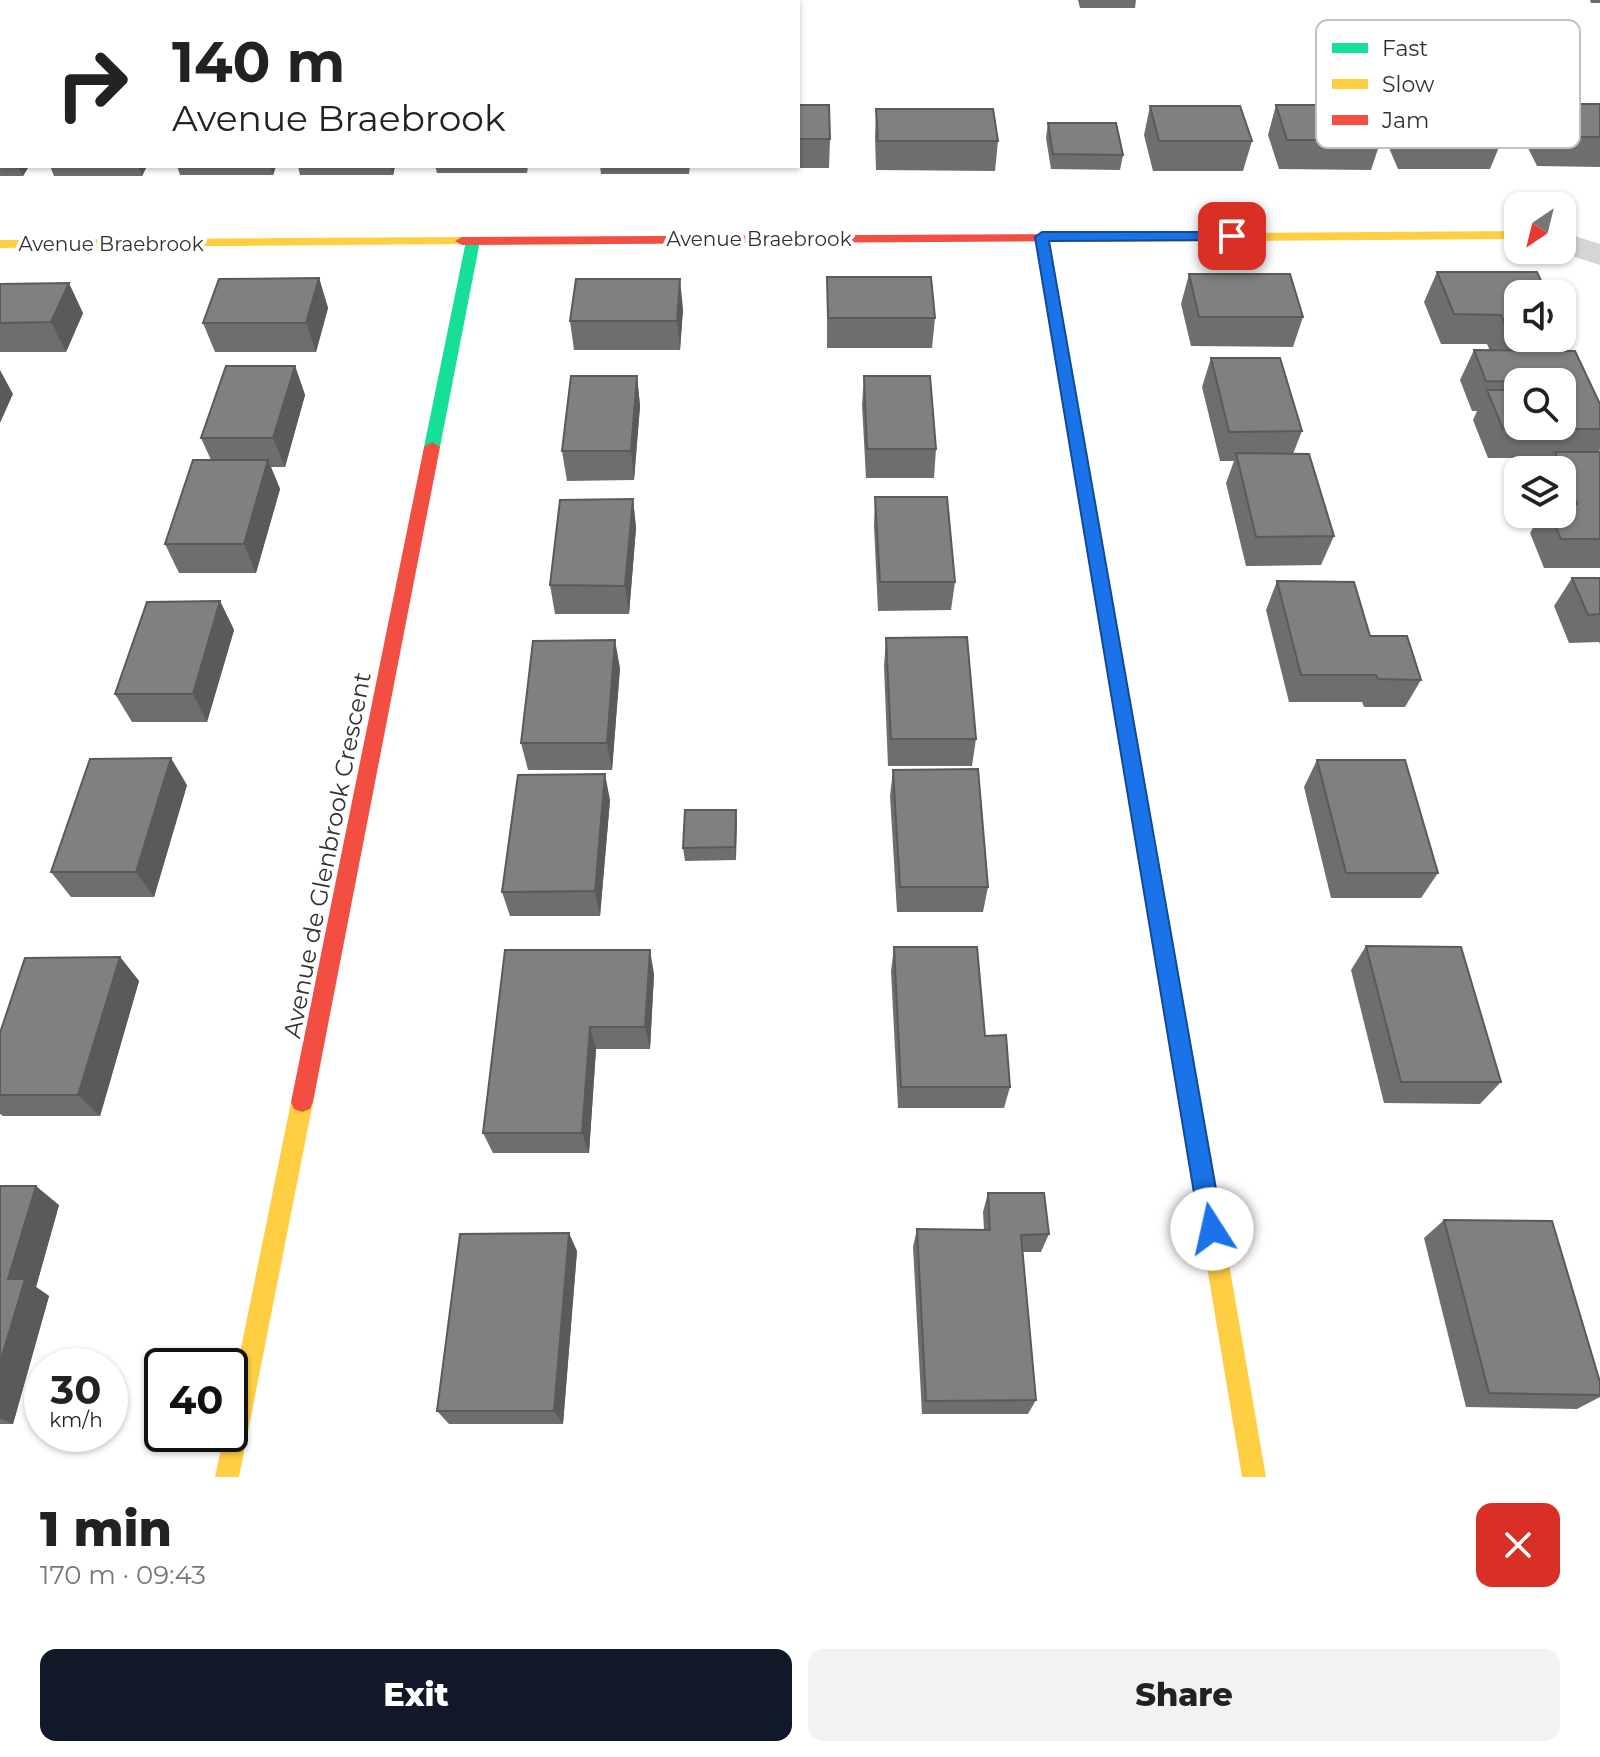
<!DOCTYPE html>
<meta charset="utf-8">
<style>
:root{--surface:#fff;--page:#f2f2f2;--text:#222;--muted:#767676;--accent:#111827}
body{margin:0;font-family:Montserrat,sans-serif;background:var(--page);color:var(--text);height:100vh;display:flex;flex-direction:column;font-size:30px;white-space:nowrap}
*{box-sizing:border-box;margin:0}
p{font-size:26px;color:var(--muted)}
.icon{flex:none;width:44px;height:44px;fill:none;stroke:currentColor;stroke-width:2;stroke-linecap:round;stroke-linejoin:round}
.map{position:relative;height:1477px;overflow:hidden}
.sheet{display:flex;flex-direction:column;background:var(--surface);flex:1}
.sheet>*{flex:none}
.guide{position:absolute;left:0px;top:0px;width:800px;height:168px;box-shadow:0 2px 6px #0004;background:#fff;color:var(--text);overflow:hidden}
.needle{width:52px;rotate:215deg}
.tools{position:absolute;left:1504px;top:192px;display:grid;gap:16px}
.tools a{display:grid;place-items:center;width:72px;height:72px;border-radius:16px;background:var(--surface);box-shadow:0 2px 6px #0004;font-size:40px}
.speed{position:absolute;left:24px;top:1348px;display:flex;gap:16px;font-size:40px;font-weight:700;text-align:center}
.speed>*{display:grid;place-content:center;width:104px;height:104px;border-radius:50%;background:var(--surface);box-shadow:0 2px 6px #0004;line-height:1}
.speed small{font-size:20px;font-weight:400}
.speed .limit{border:4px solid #111;border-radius:12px;background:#fff;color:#111}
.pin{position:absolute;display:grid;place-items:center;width:68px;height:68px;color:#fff;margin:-34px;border-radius:16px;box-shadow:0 4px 12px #0006}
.me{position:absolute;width:88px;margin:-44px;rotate:350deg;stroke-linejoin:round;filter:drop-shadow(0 0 6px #0008)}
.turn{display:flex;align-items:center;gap:28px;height:168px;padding:0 40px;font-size:36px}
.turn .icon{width:104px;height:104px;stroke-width:2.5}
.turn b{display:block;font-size:56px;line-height:68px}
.round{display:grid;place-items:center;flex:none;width:84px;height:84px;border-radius:16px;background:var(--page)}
.headline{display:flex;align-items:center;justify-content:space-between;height:136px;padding:0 40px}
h1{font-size:48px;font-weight:800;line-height:60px}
.button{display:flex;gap:16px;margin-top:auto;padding:16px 40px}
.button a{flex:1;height:92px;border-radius:16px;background:var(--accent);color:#fff;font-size:32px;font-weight:800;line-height:92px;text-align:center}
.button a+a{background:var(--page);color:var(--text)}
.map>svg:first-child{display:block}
</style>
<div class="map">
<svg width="1600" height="1477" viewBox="0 0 1600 1477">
<rect width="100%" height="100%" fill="#fff"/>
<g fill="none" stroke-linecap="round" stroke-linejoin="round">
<polygon fill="#d5d5d5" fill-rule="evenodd" points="1562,232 1600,244 1600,265 1553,250 1562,250"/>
<polygon fill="#16e098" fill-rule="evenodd" points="473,237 480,241 440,447 432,452 424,447 466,241"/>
<g fill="#ffcf43" fill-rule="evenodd">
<polygon points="1518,231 1518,239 1089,242 1082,238 1089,234"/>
<polygon points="1042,233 1049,237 1115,615 1107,621 1099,615 1035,237"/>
<polygon points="462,237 469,241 467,244 0,248 0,240"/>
<polygon points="302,1092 310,1095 313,1102 239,1477 215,1477 224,1434 230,1434 230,1402 291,1102 294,1095"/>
<polygon points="1206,1184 1214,1187 1217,1195 1266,1477 1242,1477 1195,1195 1198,1187"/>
</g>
<g fill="#f24e42" fill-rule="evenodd">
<polygon points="1089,234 1096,238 1094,241 462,245 455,241 462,237"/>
<polygon points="432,442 440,447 313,1102 310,1109 302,1112 294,1109 291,1102 424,447"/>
<polygon points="1107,609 1115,615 1217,1195 1214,1203 1206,1206 1198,1203 1195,1195 1099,615"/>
</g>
</g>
<g fill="#6e6e6e" fill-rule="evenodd">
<polygon points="341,0 421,0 420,2 342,2"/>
<polygon points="1078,0 1136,0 1135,8 1080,8"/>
<polygon points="1590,0 1600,0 1600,3 1591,3"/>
<polygon points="1394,104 1502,140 1490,169 1398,169 1383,134"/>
<polygon points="1533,104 1600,104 1600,167 1537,166 1521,134"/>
<polygon points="798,105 830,139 829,168 737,168 737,166 798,166"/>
<polygon points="1276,105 1381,140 1371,170 1279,169 1268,135"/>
<polygon points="1150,106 1252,141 1243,171 1153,171 1144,135"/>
<polygon points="876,109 998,141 995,171 876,170 875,138"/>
<polygon points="0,112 2,112 2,166 29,166 23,176 0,176"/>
<polygon points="1048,123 1123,155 1120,170 1051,169 1046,138"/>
<polygon points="50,166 147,166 142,176 54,176"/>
<polygon points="177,166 276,166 273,175 180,175"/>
<polygon points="298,166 395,166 393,175 300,175"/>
<polygon points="435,166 528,166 527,173 437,173"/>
<polygon points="600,166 690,166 689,174 601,174"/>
<path d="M 1437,272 L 1518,294 L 1518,338 L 1545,338 L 1542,345 L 1538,345 L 1535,351 L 1600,404 L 1600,449 L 1599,452 L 1600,452 L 1600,568 L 1544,568 L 1530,533 L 1541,514 L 1562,514 L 1562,470 L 1545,470 L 1551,458 L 1488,458 L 1473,420 L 1477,411 L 1472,411 L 1460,380 L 1474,350 L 1490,351 L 1487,344 L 1441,344 L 1424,302 ZM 1518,382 L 1562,382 L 1518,426 Z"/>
<polygon points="1189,274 1303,317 1293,347 1191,346 1181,304"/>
<polygon points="827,277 935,318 932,348 827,348"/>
<polygon points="319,278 328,308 316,352 215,352 203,323"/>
<polygon points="0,284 83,313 66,352 0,352"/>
<polygon points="683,309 680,350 574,350 570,321"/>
<polygon points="1211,358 1302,431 1293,454 1334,536 1321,565 1246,566 1226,483 1234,461 1220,461 1202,387"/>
<polygon points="295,366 305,395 285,467 271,467 280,489 256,573 179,573 165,544 211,460 201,438"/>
<polygon points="637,376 640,406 634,480 567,481 562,451"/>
<polygon points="864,376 936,449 934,478 866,478 862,405"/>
<polygon points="875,497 955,582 951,610 878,611 874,526"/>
<polygon points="633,499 636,528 629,614 555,614 550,585"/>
<polygon points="1572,578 1600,578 1600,644 1599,642 1569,643 1554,606"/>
<polygon points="1277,581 1370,636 1421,680 1405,707 1364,707 1362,702 1289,702 1266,610"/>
<polygon points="220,601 234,630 207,722 132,722 115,694"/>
<polygon points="886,638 976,739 972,766 888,766 884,666"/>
<polygon points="620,668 612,770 528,770 521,743"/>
<polygon points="1317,760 1438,873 1421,898 1331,898 1304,787"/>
<polygon points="893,770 988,887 983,912 897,912 890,796"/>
<polygon points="187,785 154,897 71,897 51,872"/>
<polygon points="610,800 600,916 510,916 502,892"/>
<polygon points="736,810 736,860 685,861 683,848"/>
<polygon points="1366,946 1501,1082 1480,1104 1384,1103 1351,970"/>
<polygon points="894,947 985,1036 1010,1087 1004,1108 898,1108 891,971"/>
<polygon points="505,950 654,974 650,1049 596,1049 589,1153 493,1153 483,1133"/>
<polygon points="120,957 139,981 100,1116 3,1116 0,1114 0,1033"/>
<polygon points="0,1186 59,1205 36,1287 49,1296 13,1424 0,1424"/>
<polygon points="988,1193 1049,1234 1041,1252 1023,1252 1036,1400 1028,1414 922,1414 913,1247 917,1229 984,1230 983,1212"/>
<polygon points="1444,1220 1600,1382 1600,1397 1577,1409 1466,1407 1424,1238"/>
<polygon points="577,1251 563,1424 449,1424 437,1411"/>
</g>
<g fill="#5a5a5a">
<polygon points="18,166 29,166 23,176"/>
<polygon points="138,166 147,166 142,176"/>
<polygon points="270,166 276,166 273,175"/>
<polygon points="390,166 395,166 393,175"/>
<polygon points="319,278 328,308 316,352 306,323"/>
<polygon points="680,279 683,309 680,350 677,321"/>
<polygon points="69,283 83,313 66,352 51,322"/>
<polygon points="295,366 305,395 285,467 273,438"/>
<polygon points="0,370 13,394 0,423"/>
<polygon points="637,376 640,406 634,480 631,451"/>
<polygon points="268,460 280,489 256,573 244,544"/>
<polygon points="633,499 636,528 629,614 625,586"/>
<polygon points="220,601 234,630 207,722 193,694"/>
<polygon points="615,640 620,668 612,770 607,743"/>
<polygon points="171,758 187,785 154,897 136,872"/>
<polygon points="605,774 610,800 600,916 595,891"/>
<polygon points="736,810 737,823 736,860 735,847"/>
<polygon points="650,950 654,974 650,1049 645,1027"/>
<polygon points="120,957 139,981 100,1116 78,1095"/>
<polygon points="590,1027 596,1049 589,1153 582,1133"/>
<polygon points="36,1186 59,1205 36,1287 49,1296 13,1424 0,1418 0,1363 8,1279"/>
<polygon points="569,1233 577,1251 563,1424 554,1411"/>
</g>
<g fill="#808080" stroke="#5a5a5a" stroke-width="2">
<polygon points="1533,104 1600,104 1600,137 1551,137"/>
<polygon points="798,105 829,105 830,139 798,139"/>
<polygon points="1276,105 1367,105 1381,140 1287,140"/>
<polygon points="1150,106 1240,106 1252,141 1159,141"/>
<polygon points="876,109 993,109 998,141 878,141"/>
<rect x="0" y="112" width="2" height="35"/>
<polygon points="1048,123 1116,123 1123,155 1053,154"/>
<polygon points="1437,272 1537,272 1547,294 1518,294 1518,328 1507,328 1501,315 1454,314"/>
<polygon points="1189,274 1290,274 1303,317 1199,317"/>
<polygon points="827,277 931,277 935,318 828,318"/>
<polygon points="319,278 306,323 203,323 219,279"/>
<polygon points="576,279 680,279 677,321 570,321"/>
<polygon points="69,283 51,322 0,323 0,284"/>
<polygon points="1474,350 1575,351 1600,404 1600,429 1503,429 1487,390 1518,390 1518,426 1562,426 1562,382 1486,381"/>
<polygon points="1211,358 1280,358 1302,431 1229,432"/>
<polygon points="226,366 295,366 273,438 201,438"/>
<polygon points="571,376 637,376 631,451 562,451"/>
<polygon points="864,376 930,376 936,449 867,449"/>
<polygon points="1555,452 1600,452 1600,539 1561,539 1550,514 1562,514 1562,504 1577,504"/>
<polygon points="1236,453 1309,454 1334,536 1256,537"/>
<polygon points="193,460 268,460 244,544 165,544"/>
<polygon points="875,497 947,497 955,582 880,582"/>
<polygon points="633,499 625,586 550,585 560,500"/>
<polygon points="1572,578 1600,578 1600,614 1588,615"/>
<polygon points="1277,581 1354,582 1370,636 1407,636 1421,680 1378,679 1376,675 1301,675"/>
<polygon points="220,601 193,694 115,694 147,602"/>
<polygon points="967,637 976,739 891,739 886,638"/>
<polygon points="615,640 607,743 521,743 533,641"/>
<polygon points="171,758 136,872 51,872 90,759"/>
<polygon points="1317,760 1405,760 1438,873 1346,873"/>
<polygon points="978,769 988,887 900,887 893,770"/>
<polygon points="605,774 595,891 502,892 518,775"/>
<polygon points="685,810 736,810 735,847 683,848"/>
<polygon points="1366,946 1461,947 1501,1082 1401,1082"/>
<polygon points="894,947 977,947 985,1036 1006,1035 1010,1087 901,1087"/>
<polygon points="505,950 650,950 645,1027 590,1027 582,1133 483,1133"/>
<polygon points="120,957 78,1095 0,1095 0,1033 25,958"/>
<polygon points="0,1186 36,1186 8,1279 25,1279 0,1363"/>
<polygon points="988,1193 1044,1193 1049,1234 1021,1235 1036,1400 926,1401 917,1229 990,1230"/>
<polygon points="1444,1220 1552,1221 1600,1382 1600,1395 1489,1393"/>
<polygon points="569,1233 554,1411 437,1411 460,1234"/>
</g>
<polygon fill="#1a73e8" stroke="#114b97" stroke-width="2" points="1042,232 1232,232 1239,236 1232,240 1049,241 1223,1229 1220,1237 1212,1241 1204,1237 1200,1229 1035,237"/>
<g text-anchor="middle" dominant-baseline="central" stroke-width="8" stroke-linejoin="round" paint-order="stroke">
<g font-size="20" fill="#313131" stroke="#fff">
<text x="759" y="239">Avenue Braebrook</text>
<text x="111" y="244">Avenue Braebrook</text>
</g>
<g font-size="24" fill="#313131" stroke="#fff">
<text transform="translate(327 855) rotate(-79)">Avenue de Glenbrook Crescent</text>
</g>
</g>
<rect x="1316" y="20" width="264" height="128" rx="12" fill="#fff" stroke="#c1c1c1" stroke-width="2"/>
<rect x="1332" y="43" width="36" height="10" fill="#16e098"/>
<rect x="1332" y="79" width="36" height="10" fill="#ffcf43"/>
<rect x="1332" y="115" width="36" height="10" fill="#f24e42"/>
<g font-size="22" fill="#313131">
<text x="1382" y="56">Fast</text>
<text x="1382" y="92">Slow</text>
<text x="1382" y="128">Jam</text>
</g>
</svg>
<div class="tools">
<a><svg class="needle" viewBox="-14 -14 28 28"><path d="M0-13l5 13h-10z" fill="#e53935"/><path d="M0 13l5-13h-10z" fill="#767676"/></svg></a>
<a><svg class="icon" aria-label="sound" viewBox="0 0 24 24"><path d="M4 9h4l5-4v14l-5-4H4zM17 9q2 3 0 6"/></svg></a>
<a><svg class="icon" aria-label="search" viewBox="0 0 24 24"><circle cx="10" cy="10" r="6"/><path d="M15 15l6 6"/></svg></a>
<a><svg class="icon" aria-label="layers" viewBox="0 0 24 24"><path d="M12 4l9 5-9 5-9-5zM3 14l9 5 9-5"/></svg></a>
</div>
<div class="speed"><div>30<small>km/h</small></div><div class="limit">40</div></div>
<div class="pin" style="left:1232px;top:236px;background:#d93025"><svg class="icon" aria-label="arrive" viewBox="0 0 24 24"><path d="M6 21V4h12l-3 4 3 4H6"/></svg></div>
<svg class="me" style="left:1212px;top:1229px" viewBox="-20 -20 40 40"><circle r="19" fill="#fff"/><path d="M0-13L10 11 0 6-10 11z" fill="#1a73e8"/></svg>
<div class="guide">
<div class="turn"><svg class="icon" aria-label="right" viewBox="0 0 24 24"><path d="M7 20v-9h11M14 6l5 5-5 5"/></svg><div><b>140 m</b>Avenue Braebrook</div></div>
</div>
</div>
<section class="sheet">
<div class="headline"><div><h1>1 min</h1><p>170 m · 09:43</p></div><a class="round" style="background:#d93025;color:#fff"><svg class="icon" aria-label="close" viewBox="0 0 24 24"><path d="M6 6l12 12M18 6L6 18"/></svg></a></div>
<div class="button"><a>Exit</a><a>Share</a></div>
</section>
